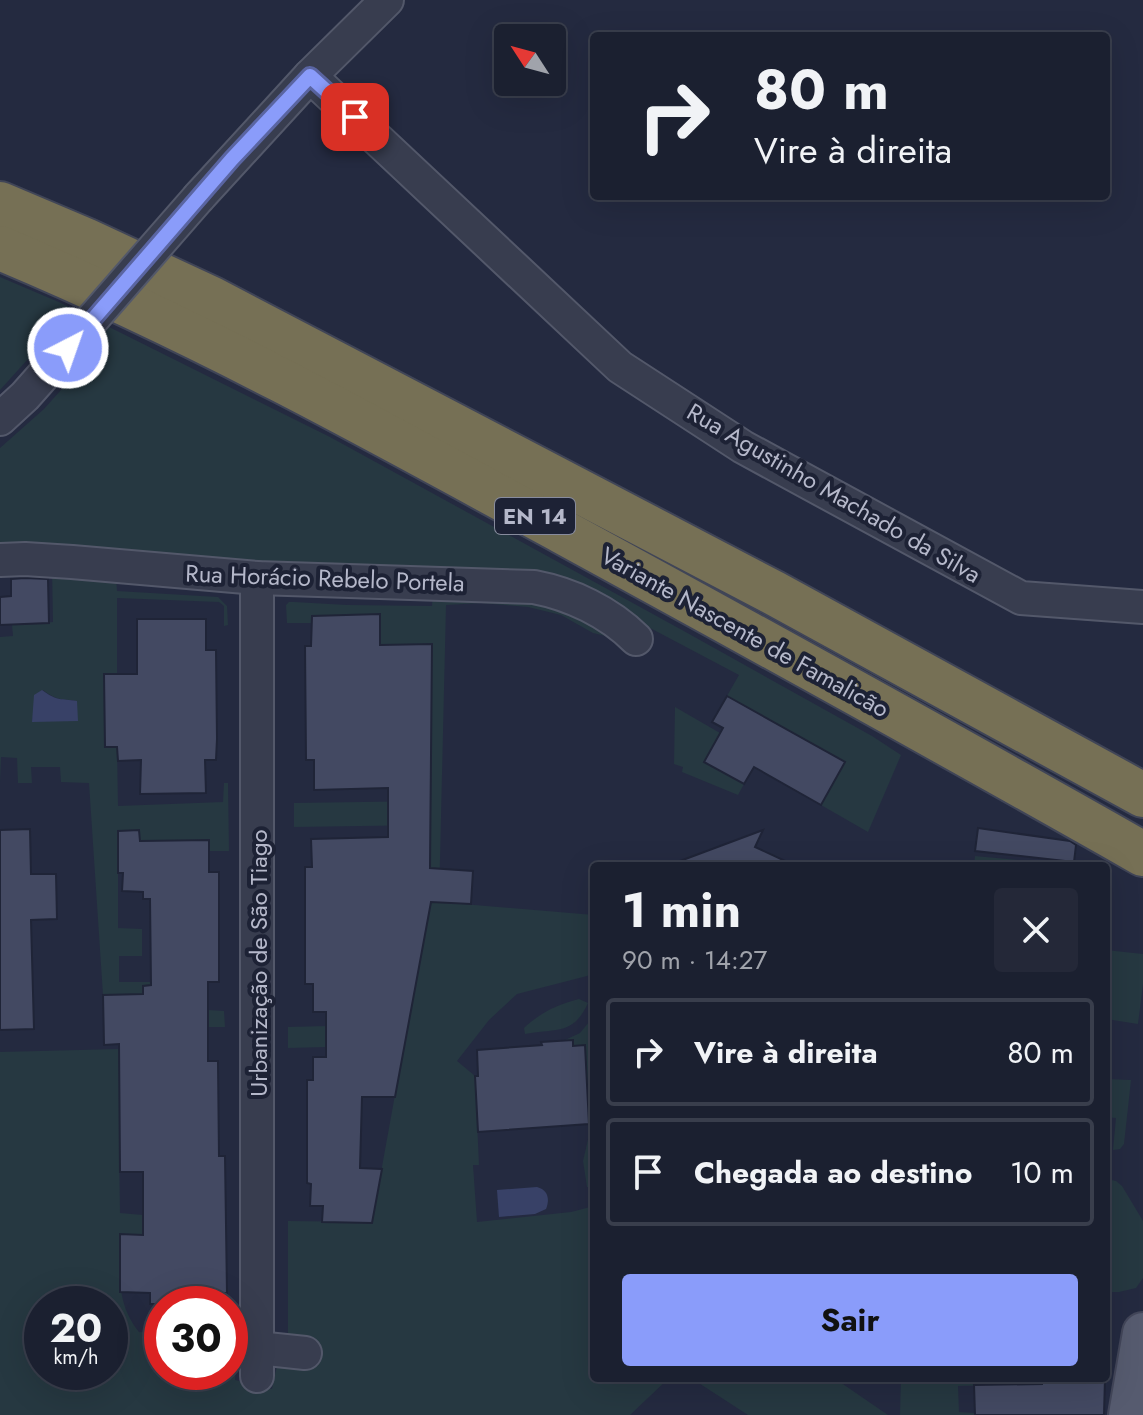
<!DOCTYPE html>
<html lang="pt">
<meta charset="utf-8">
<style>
:root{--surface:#1b2030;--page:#242838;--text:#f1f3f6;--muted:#a0a3ab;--line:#393e4c;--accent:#8a9cfa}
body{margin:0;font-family:Jost,sans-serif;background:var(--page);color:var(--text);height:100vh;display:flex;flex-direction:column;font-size:30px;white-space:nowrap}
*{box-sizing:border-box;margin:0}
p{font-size:26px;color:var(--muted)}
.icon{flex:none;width:44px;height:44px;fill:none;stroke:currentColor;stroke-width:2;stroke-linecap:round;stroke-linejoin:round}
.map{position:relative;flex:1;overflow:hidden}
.panel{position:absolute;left:590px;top:862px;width:520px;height:520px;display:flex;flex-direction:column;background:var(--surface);border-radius:8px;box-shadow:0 8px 32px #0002,0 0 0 2px var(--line)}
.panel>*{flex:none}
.hud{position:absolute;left:590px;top:32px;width:520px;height:168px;border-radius:8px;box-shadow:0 8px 32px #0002,0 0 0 2px var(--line);background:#1b2030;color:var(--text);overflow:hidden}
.needle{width:52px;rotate:306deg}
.fabs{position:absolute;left:494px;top:24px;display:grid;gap:16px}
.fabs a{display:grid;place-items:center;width:72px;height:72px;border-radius:8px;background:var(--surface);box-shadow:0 8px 32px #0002,0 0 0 2px var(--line);font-size:40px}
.speed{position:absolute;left:24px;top:1286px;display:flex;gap:16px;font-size:40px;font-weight:700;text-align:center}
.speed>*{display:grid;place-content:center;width:104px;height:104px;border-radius:50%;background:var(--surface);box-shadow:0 8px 32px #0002,0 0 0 2px var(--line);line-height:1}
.speed small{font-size:20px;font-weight:400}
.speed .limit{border:12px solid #d22;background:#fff;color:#111}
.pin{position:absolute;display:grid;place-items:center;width:68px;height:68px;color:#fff;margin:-34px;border-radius:16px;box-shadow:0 4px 12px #0006}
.me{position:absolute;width:88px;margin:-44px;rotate:41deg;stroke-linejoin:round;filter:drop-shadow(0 0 6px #0008)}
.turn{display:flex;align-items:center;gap:28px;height:168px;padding:0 32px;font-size:36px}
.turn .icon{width:104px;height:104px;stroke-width:2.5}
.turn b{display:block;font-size:56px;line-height:68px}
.round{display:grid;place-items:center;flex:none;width:84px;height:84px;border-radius:8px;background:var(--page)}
.head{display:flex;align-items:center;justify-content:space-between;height:136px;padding:0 32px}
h1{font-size:48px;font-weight:700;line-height:60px}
.cta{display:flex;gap:16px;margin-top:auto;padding:16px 32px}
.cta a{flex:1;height:92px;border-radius:8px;background:var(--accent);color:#111;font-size:32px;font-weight:700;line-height:92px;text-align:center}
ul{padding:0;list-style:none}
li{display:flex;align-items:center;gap:24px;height:108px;margin:0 16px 12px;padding:0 16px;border:4px solid var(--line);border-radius:8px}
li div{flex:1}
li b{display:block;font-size:30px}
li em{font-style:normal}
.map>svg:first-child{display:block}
</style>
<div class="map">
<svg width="1143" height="1415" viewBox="0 0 1143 1415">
<rect width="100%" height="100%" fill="#242a40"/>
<g fill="#263841" fill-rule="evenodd">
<polygon points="0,277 61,303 330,437 682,630 872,736 901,755 868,832 821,805 845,762 727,696 739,675 565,583 0,553 0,448 44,409 69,381 28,359 0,390"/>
<path d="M 52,569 L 116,576 L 117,591 L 218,597 L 227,606 L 228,625 L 224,626 L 224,606 L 219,602 L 117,598 L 117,674 L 104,675 L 105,747 L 117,747 L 118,806 L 223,802 L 224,783 L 228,783 L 229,851 L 209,851 L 140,841 L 139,830 L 118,831 L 118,928 L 142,929 L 142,956 L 119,956 L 119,982 L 151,982 L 151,985 L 143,986 L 143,1015 L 208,1015 L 208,1010 L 224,1011 L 225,1027 L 201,1027 L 119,1049 L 119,1121 L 150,1121 L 119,1150 L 120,1213 L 143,1215 L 144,1249 L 133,1235 L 120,1234 C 120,1271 115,1302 139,1332 L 162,1333 L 162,1372 L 230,1372 L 230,1359 L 236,1367 L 235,1380 L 272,1389 L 276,1370 L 288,1340 L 288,1221 L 372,1222 L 404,1045 L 288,1048 L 288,1027 L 408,1024 C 421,958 430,893 430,825 L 294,827 L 294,803 L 431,801 L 432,645 L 380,645 L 379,615 L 312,616 L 312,623 L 287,623 L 286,605 L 289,602 L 294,602 L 347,605 L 432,606 L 433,590 L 556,600 L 618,639 L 593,633 L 561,615 L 528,607 L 481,603 L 446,605 L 439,902 L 594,915 L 594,971 L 587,976 L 517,994 L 489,1020 L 457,1061 L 475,1076 L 479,1165 L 473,1165 L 477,1222 L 571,1212 L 594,1206 L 594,1378 L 669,1378 L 630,1415 L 0,1415 L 0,1052 L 119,1049 L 119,995 L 103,995 L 89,783 L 61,782 L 60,767 L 31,767 L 32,783 L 18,783 L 17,758 L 1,757 L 0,783 L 0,637 L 13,636 L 12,625 L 53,622 ZM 43,690 C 54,699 61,700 75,700 L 32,721 L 38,693 ZM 42,1304 L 110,1304 L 110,1372 L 42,1372 Z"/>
<polygon points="675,707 720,733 744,784 738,795 682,772 683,767 674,764"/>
<polygon points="975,856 1030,861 1030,866 974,866"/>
<polygon points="1106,950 1143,954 1143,984 1138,1024 1106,1019"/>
<path d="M 579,999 L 588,1003 C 573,1036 556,1028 525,1034 L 524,1028 C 541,1012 557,1005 579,999 Z"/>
<polygon points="594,1016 594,1082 587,1086 585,1045 573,1046 573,1040 565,1040 580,1033"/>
<polygon points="1106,1079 1131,1080 1124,1144 1120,1149 1113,1150 1116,1118 1106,1117"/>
<polygon points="594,1114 594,1187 587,1187 583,1161"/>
<polygon points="1106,1179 1116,1181 1122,1186 1143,1221 1143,1278 1136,1288 1119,1292 1106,1292"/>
<polygon points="691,1378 834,1378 888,1415 748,1415"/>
<polygon points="901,1378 1042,1378 1042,1384 958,1386 959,1412 975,1413 975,1415 900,1415"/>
</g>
<g fill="#384167">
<path d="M 42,690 C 58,702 61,698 77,701 L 78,721 L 32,722 L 34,695 Z"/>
<path d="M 537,1187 C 548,1190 550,1199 546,1209 L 535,1214 L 499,1217 L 497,1190 Z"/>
</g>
<g fill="#434962" stroke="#1f2437" stroke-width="2">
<polygon points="25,578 48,579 49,623 0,625 0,597 11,596 11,579"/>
<polygon points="380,614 380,645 432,644 430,868 473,871 471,904 431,902 395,1097 362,1097 360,1168 382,1169 372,1223 322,1222 323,1206 310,1206 311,1184 307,1183 307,1080 313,1080 313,1057 326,1057 326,1012 313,1012 313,984 305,984 305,867 312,867 311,839 388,837 388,788 314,790 314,760 306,760 305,646 311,646 312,616"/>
<polygon points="137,619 206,619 206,650 216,650 217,739 216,760 205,760 206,793 140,794 141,760 118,761 117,747 105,747 104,674 137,674"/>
<polygon points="727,696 845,762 821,805 754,767 744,784 704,762 723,728 712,722"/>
<polygon points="978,828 1070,841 1076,845 1074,862 975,851"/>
<polygon points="30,829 31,874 56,874 57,919 31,920 34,1029 0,1030 0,830"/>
<polygon points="139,830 140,841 209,840 209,872 219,872 219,982 208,982 208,1061 218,1061 219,1156 225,1156 227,1293 216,1293 216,1304 150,1304 150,1293 120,1292 120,1234 143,1235 143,1172 120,1172 119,1044 104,1045 103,995 143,994 143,986 151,985 150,899 143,899 143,892 122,891 123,873 118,873 118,831"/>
<polygon points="763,830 755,847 796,866 672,866 672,864"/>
<polygon points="573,1040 573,1046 585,1045 589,1124 478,1132 475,1076 478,1076 477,1050 542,1045 541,1042"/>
<polygon points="1042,1378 1105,1378 1104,1415 975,1415 974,1385 1042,1384"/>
</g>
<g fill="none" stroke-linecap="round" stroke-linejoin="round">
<g stroke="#53586a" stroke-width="36">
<g id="minor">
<polyline points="310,76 620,367 743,447 1021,598 1143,607"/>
<polyline points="199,197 310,76 387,0"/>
<polyline points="0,419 25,396 48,370"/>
<path d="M 0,560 L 25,559 L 72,562 L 257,578 L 534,587 C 571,594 609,612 636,639"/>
<polyline points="230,1345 305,1353"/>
<polyline points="257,1376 257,578"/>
</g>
</g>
<g stroke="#424659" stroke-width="44">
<polyline id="major" points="1129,1415 1143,1333"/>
</g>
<g stroke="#404557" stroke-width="48">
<g id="highway">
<polyline points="0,204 85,240 212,299 774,593 1143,795"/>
<path d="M 0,248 C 194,329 379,431 563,532 C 757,638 951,745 1143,854"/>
</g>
</g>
<use href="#minor" stroke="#383d4f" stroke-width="32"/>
<use href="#major" stroke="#565b6f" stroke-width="40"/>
<use href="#highway" stroke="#767055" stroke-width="44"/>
<g stroke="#53586a" stroke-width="36" stroke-linecap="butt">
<polyline id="minor-bridge" points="48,370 199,197"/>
</g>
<use href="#minor-bridge" stroke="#383d4f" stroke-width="32"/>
</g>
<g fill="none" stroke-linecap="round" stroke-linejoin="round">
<g stroke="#5a65a2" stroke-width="20">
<polyline id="route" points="68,348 232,159 310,76 355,117"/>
</g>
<use href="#route" stroke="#8a9cfa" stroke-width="14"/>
</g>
<g text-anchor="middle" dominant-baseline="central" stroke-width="8" stroke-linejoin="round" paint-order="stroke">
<rect fill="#1d2235" stroke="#878b9d" stroke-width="2" x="495" y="498" width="80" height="36" rx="6"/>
<g font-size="22" font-weight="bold" fill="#b5b8ca">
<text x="535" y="516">EN 14</text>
</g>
<g font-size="24" fill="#b5b8ca" stroke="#1d2235">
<text transform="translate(834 493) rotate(30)">Rua Agustinho Machado da Silva</text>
<text transform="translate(325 578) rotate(2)">Rua Horácio Rebelo Portela</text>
<text transform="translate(745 632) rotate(29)">Variante Nascente de Famalicão</text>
<text transform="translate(258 963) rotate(-90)">Urbanização de São Tiago</text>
</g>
</g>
</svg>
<div class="fabs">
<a><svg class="needle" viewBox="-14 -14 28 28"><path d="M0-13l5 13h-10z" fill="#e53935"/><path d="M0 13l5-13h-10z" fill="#a0a3ab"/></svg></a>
</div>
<div class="speed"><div>20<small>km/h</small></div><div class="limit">30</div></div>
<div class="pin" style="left:355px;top:117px;background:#d93025"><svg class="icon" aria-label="arrive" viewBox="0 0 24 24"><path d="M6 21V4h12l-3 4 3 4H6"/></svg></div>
<svg class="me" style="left:68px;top:348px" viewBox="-20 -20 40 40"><circle r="17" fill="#8a9cfa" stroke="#fff" stroke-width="3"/><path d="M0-11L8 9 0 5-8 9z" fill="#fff"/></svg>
<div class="hud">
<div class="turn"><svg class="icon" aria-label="right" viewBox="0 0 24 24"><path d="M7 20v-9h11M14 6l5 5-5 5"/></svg><div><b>80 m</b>Vire à direita</div></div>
</div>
<section class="panel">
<div class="head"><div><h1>1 min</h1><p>90 m · 14:27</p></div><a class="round"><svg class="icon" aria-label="close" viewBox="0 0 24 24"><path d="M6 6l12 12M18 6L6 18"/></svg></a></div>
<ul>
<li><svg class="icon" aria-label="right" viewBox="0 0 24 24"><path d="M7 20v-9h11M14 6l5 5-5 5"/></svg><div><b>Vire à direita</b></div><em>80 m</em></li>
<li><svg class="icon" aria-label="arrive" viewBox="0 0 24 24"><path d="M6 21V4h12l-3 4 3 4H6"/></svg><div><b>Chegada ao destino</b></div><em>10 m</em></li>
</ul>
<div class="cta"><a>Sair</a></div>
</section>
</div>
